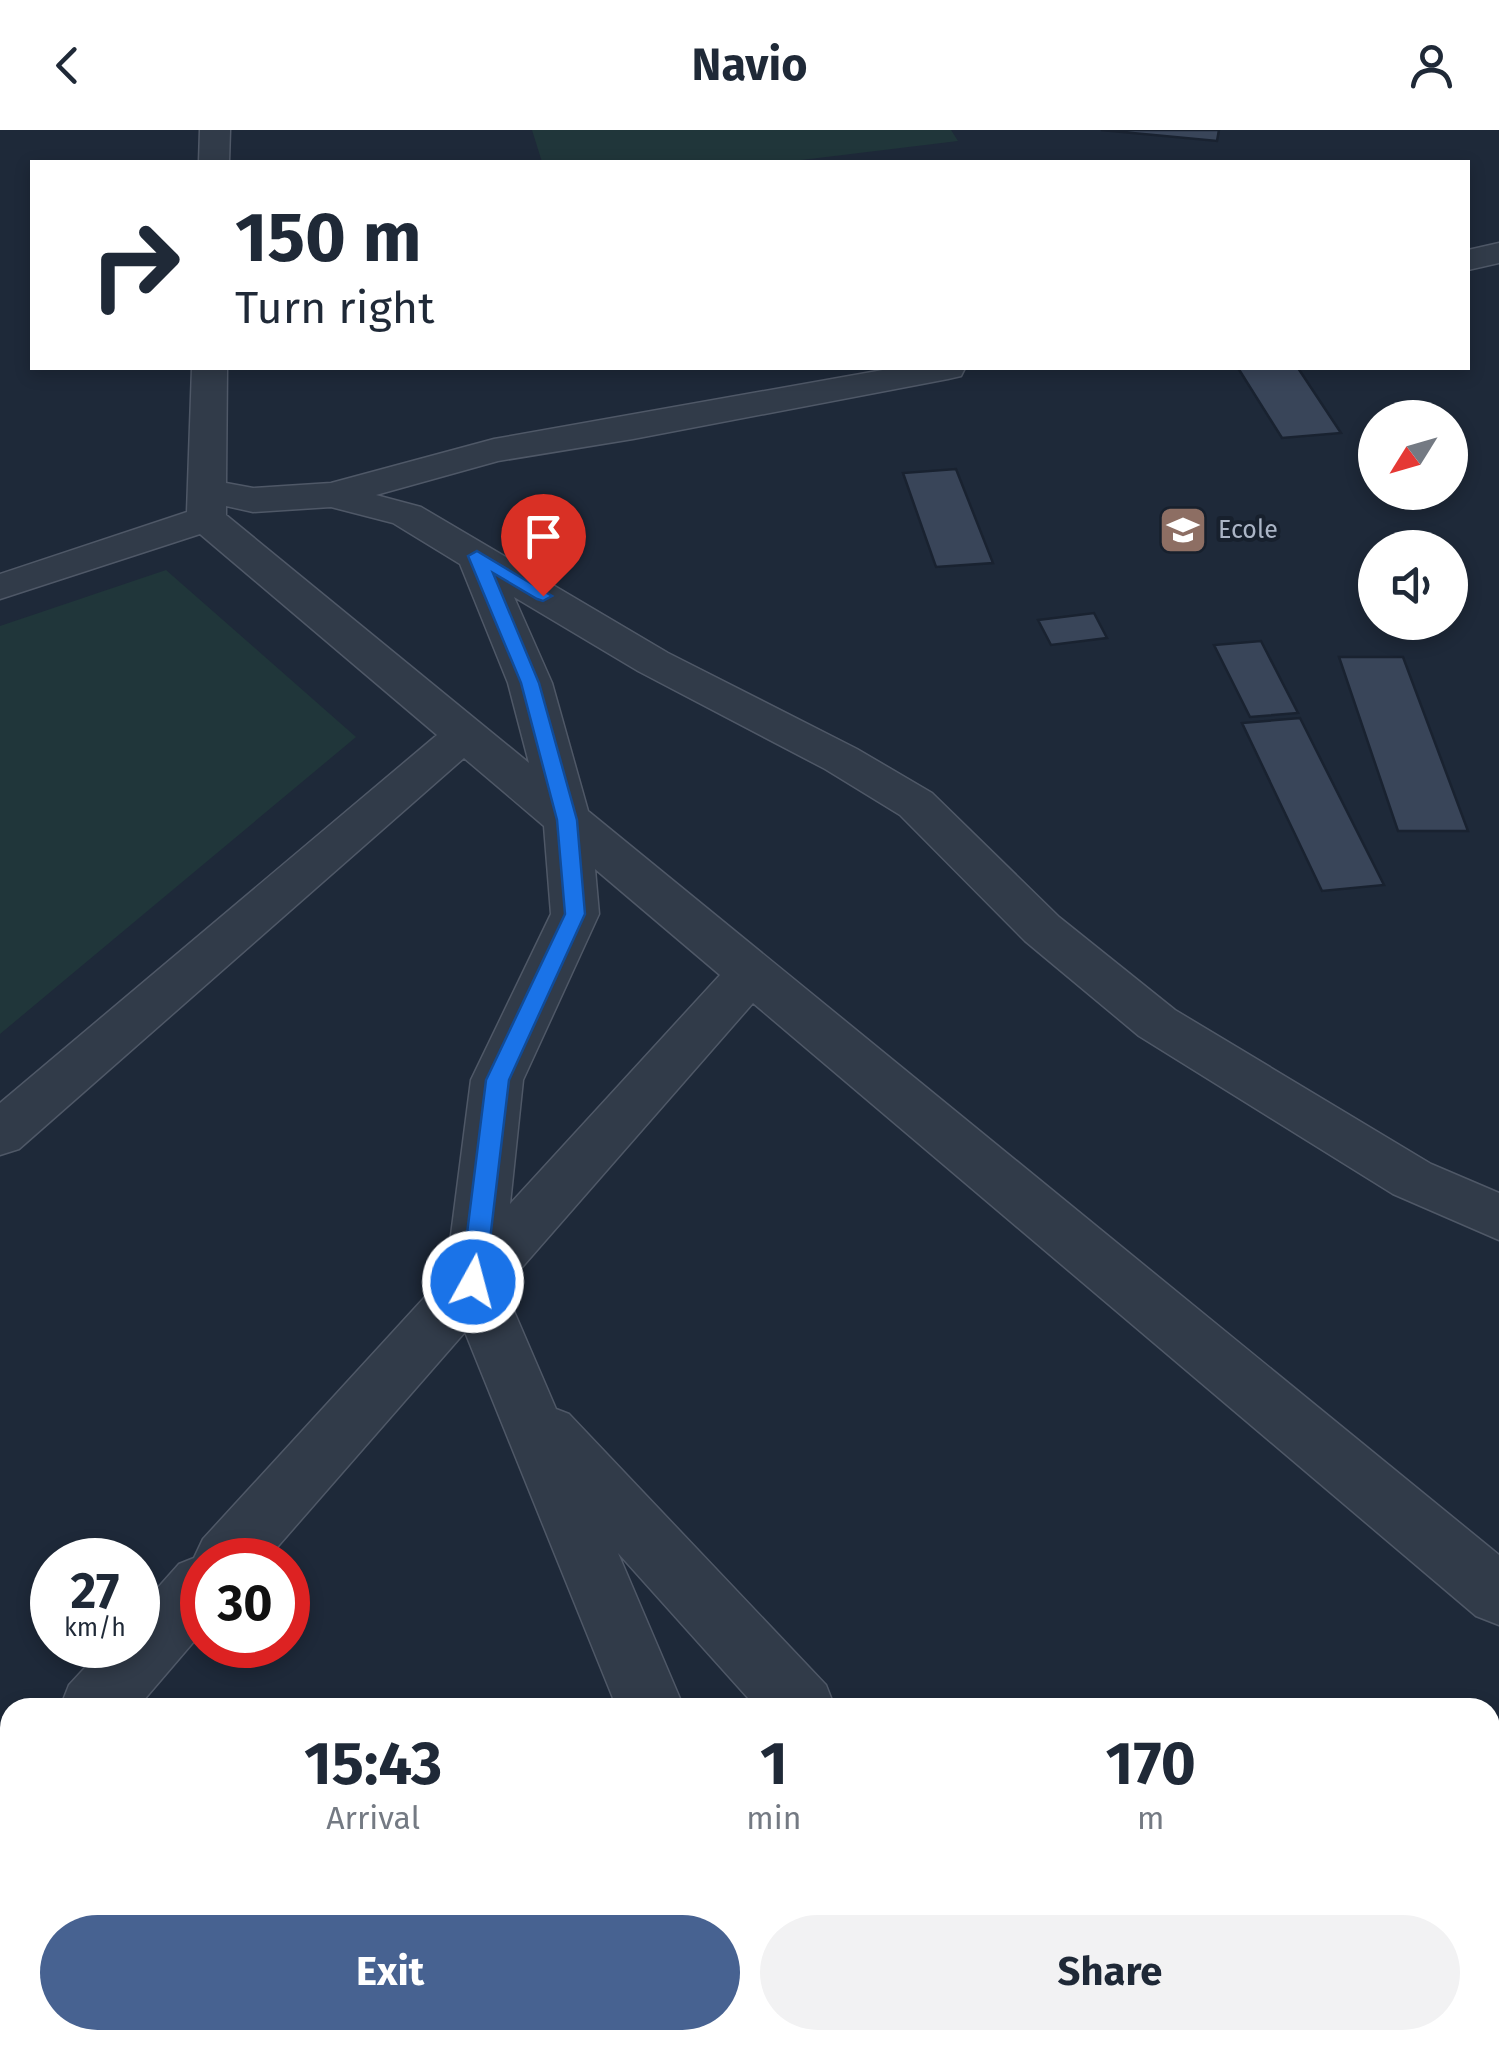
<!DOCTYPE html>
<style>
:root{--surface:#fff;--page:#f2f2f3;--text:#1f2937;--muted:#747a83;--accent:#476291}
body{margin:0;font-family:"Fira Sans",sans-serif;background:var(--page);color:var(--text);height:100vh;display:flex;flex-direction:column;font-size:38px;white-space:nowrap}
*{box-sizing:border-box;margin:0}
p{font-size:32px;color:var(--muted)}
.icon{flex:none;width:55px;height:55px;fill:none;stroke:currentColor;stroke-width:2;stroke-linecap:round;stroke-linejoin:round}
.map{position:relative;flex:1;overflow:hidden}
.sheet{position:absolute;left:0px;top:1568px;width:1500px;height:352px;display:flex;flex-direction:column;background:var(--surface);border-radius:30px 30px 0 0;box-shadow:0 5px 15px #0003}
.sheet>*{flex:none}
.banner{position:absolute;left:30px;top:30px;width:1440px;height:210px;border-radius:0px;box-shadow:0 5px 15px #0003;background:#fff;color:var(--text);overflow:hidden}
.needle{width:65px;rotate:233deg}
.fabs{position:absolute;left:1358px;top:270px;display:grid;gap:20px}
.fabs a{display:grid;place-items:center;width:110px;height:110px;border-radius:50%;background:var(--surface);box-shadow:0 5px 15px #0003;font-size:50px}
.speed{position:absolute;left:30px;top:1408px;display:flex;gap:20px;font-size:50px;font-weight:700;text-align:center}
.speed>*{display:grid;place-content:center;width:130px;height:130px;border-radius:50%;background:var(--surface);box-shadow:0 5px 15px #0003;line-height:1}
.speed small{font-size:25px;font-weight:400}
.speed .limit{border:15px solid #d22;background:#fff;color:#111}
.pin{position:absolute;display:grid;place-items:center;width:85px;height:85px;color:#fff;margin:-102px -42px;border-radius:50% 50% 50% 0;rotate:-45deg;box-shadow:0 0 10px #0007}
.pin .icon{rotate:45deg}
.me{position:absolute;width:110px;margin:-55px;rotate:7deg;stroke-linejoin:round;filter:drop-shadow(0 0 8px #0008)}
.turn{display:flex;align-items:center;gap:35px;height:210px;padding:0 40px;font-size:45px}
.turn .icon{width:130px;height:130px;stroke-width:2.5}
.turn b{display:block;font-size:70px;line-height:85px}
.eta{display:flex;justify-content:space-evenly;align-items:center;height:170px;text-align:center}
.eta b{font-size:60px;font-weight:700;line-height:70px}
.action{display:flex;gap:20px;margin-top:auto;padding:20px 40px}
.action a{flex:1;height:115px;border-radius:60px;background:var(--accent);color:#fff;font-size:40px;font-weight:700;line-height:115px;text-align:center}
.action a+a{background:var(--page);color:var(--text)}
header{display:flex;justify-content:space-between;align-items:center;height:130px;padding:0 40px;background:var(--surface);font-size:45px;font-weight:700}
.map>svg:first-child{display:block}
</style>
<header><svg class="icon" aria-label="back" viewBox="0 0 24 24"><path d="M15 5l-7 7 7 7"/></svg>Navio<svg class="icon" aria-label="person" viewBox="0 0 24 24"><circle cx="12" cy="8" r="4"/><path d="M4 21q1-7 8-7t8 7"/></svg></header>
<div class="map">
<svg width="1499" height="1919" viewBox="0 0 1499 1919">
<rect width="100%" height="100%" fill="#1e2939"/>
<g fill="#20363a">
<polygon points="532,0 951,0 958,11 785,32 542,32"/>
<polygon points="166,440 356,607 0,904 0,496"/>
</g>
<g fill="#394559" stroke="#192230" stroke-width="2.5">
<polygon points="1101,0 1219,0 1217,11"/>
<polygon points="1238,238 1298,238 1341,303 1282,308"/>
<polygon points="956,339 993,433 936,437 903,343"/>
<polygon points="1094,483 1107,508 1051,515 1038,490"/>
<polygon points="1261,511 1298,583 1250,587 1214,515"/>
<polygon points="1339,527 1403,527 1468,701 1398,701"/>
<polygon points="1300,588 1384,755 1322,761 1242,593"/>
</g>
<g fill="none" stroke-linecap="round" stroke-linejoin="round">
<g stroke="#4f5867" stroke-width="3">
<g id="minor">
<polygon points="200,0 230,0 229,32 199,32"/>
<polygon points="1499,113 1499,133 1468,140 1468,120"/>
<path d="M 192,238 L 227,238 L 226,353 L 253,358 L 331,353 L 494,309 L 894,238 L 965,238 L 961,246 L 948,249 L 633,309 L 498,331 L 376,365 L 421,377 L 668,523 L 857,619 L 932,663 L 1059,787 L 1175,880 L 1431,1034 L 1499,1063 L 1499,1110 L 1393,1064 L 1139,906 L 1025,811 L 900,685 L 825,639 L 638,541 L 514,467 L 552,553 L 588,681 L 1499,1425 L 1499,1495 L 1476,1486 L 753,873 L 504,1158 L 556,1279 L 569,1284 L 826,1555 L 835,1578 L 757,1578 L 618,1423 L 684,1578 L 617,1578 L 465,1202 L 266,1430 L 202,1430 L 202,1502 L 137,1578 L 60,1578 L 69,1555 L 106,1515 L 138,1515 L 138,1480 L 179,1434 L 194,1428 L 203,1409 L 446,1144 L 471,950 L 551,784 L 544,696 L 464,628 L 19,1019 L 0,1025 L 0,973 L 437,605 L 200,404 L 0,469 L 0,444 L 187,382 ZM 226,376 L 253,382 L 331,377 L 393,393 L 460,434 L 508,553 L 529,633 L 226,385 ZM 595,739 L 720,845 L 510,1074 L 523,950 L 599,784 Z"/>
<polygon points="10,1635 10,1712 0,1716 0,1640"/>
<polygon points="725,1910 799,1910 802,1919 728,1919"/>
<polygon points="896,1910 970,1910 967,1919 893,1919"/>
<polygon points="1073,1910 1152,1910 1155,1919 1076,1919"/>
</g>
</g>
<use href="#minor" fill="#313b49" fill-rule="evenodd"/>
</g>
<polygon fill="#1a73e8" stroke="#114b97" stroke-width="2.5" points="477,421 552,466 543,471 537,469 493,443 539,553 577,690 585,784 509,950 485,1152 482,1160 473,1163 464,1160 461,1152 486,950 565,784 557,690 521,553 468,426"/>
<defs>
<g id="school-square" transform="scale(2.5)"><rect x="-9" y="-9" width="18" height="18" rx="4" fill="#8d6e63" stroke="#17202d"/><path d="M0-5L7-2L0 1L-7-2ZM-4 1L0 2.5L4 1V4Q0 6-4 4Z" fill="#fff"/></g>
</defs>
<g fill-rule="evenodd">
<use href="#school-square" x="1183" y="400"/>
</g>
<g text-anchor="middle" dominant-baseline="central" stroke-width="8" stroke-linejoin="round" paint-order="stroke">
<g font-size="25" fill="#abb5c6" stroke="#17202d" text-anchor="start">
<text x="1218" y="400">Ecole</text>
</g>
</g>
</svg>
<div class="fabs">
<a><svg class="needle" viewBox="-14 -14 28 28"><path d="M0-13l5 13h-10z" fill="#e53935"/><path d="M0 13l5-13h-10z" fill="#747a83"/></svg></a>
<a><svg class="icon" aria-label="sound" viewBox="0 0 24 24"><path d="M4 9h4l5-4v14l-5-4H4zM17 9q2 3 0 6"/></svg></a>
</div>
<div class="speed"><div>27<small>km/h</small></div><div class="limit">30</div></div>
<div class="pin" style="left:543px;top:466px;background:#d93025"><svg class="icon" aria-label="arrive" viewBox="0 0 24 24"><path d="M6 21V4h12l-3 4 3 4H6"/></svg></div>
<svg class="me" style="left:473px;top:1152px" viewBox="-20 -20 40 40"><circle r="17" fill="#1a73e8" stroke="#fff" stroke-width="3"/><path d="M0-11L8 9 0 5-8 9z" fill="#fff"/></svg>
<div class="banner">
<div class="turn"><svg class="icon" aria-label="right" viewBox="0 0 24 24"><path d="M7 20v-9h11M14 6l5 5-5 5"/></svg><div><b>150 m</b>Turn right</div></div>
</div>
<section class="sheet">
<div class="eta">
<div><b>15:43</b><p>Arrival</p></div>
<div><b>1</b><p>min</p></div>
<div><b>170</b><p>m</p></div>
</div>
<div class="action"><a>Exit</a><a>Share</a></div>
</section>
</div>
